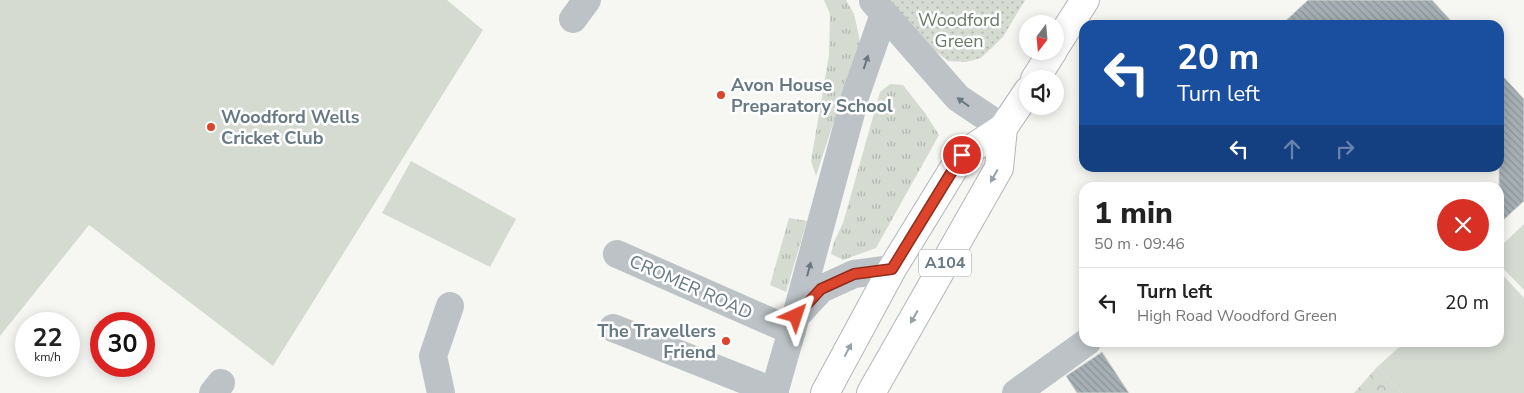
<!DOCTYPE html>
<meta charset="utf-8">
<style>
:root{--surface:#fff;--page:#f6f6f6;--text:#222;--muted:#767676;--line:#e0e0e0}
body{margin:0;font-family:"Nunito Sans",sans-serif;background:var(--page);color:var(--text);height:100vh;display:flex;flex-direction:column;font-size:19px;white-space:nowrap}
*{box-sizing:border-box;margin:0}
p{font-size:16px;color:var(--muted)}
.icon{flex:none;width:28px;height:28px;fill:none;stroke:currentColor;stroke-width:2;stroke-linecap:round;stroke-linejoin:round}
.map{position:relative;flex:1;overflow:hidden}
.sheet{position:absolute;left:1079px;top:182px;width:425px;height:165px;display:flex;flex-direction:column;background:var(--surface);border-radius:15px;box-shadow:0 2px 12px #0003}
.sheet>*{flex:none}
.top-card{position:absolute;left:1079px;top:20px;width:425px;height:152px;border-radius:15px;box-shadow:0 2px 12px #0003;background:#1a4fa0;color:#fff;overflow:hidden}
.needle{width:32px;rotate:196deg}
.buttons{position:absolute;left:1019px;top:15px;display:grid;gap:10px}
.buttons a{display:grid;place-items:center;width:45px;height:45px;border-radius:50%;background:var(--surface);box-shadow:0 2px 12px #0003;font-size:25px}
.speed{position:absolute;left:15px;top:312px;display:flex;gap:10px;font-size:25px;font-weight:700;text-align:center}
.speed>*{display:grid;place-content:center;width:65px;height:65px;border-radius:50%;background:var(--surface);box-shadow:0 2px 12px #0003;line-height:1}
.speed small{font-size:12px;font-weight:400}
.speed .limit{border:8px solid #d22;background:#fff;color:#111}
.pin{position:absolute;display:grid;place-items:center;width:42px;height:42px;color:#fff;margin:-21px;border:2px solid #fff;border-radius:50%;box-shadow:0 1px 5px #0007}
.me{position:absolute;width:55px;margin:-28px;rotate:42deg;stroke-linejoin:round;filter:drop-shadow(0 0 4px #0008)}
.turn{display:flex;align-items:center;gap:18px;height:105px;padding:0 15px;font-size:22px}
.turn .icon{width:65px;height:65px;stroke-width:2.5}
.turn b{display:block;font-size:35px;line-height:42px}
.lanes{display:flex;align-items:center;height:48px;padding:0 15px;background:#0003;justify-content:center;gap:25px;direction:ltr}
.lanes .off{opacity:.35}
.round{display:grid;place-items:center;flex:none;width:52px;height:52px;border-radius:26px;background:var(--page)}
.overview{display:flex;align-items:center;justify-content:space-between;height:85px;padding:0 15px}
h1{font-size:30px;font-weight:800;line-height:38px}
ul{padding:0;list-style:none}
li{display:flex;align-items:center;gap:15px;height:70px;padding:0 15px;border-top:1px solid var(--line)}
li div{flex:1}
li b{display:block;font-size:19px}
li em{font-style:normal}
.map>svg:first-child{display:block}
</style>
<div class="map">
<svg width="1524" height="393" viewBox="0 0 1524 393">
<defs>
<pattern id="grass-tufts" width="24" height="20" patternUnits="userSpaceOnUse" patternTransform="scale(1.25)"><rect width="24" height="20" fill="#d6dbd2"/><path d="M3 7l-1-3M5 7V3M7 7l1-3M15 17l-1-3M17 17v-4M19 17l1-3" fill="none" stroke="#b1b6b0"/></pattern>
<pattern id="forest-crowns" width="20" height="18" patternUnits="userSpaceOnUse" patternTransform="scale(1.25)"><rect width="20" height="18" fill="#d6dbd2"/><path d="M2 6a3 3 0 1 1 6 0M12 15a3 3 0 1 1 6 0" fill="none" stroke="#b1b6b0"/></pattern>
<pattern id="park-dots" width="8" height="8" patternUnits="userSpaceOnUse" patternTransform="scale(1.25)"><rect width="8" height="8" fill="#d6dbd2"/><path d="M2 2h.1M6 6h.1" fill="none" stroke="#b1b6b0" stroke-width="1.8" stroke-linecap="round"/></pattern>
<pattern id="building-back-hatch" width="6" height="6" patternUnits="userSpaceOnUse" patternTransform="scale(1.25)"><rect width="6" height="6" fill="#a6b0b4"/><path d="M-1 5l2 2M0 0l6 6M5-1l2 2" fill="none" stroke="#8b9498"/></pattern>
</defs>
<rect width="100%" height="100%" fill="#f6f6f3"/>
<g fill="url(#grass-tufts)">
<polygon points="824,0 846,0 854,14 860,41 816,176 811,161 829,55 830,14"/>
<polygon points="890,84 903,85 925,113 939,135 876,248 843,260 831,254 834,242 843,223 880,92"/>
<polygon points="789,218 807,221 786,292 770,285"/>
</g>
<polygon fill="url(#forest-crowns)" points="1377,367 1402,393 1354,393"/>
<polygon fill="url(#park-dots)" points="891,0 1025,0 1003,37 981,58 966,62 948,61 925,43"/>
<g fill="#d6dbd2">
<polygon points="0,0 447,0 483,30 273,366 89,225 0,336"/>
<polygon points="411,161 516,219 490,267 382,213"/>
<polygon points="1524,224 1524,290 1499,264 1499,248"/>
<polygon points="1499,271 1524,298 1524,393 1402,393 1377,367 1404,343 1499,342"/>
</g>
<g fill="url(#building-back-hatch)" stroke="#d7d7d5">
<polygon points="1308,0 1432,0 1455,25 1281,25"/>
<polygon points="1499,72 1524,99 1524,201 1499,224"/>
<polygon points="1102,352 1129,393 1077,393 1066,376"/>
</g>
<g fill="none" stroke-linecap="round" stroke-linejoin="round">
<g stroke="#b0b6b9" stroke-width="30">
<g id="major">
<polyline points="1055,47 1085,0"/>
<polyline points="1035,79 1053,51"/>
<polyline points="825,393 892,269 962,155 1003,128 1028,91"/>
<polyline points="871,393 999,168 1003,128"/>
</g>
</g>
<g stroke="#bcc2c5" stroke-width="28">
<polyline points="873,1 958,98 1003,128"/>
<polyline points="573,19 587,0"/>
<polyline points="617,254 792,331"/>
<polyline points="796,316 856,94 884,14"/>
<polyline points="613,328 775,392"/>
<polyline points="213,393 221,383"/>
<polyline points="441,393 433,356 450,306"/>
<polyline points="774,393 796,316 821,289 854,274 892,269"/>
<polyline points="1016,393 1087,342"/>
</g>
<use href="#major" stroke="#fff" stroke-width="28"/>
</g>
<defs><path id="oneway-solid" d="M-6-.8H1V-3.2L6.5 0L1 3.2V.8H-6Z" transform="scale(1.25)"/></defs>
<g fill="#667983">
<use href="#oneway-solid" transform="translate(866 62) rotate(-72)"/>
<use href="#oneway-solid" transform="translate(963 102) rotate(-144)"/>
<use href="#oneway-solid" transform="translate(809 269) rotate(-75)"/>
</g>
<g fill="#94a1a8">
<use href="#oneway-solid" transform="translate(994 176) rotate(120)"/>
<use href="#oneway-solid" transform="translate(914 317) rotate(120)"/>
<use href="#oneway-solid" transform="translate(848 350) rotate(-62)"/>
</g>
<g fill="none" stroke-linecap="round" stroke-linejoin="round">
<g stroke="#902c1d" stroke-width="12">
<polyline id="route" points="796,316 821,289 854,274 892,269 962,155"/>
</g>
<use href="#route" stroke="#dd442c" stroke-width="9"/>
</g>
<g fill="#dd442c" stroke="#fff" stroke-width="2">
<circle cx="721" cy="95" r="5"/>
<circle cx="211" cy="127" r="5"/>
<circle cx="726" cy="341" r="5"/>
</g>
<g text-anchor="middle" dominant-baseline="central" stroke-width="5" stroke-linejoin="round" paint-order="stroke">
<rect fill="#fff" stroke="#94a1a8" stroke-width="1" x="919" y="249.5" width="52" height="27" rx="4"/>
<g font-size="16" font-weight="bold" fill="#667983">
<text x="945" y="263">A104</text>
</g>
<g font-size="18" fill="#6b7a65" stroke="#fff">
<text x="959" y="20">Woodford<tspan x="959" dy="21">Green</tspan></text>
</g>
<g font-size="18" font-weight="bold" fill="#667983" stroke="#fff" text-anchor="start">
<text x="731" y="85">Avon House<tspan x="731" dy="21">Preparatory School</tspan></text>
<text x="221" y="117">Woodford Wells<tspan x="221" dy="21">Cricket Club</tspan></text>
<text x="716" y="331" text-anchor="end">The Travellers<tspan x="716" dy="21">Friend</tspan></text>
</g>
<g font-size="18" fill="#667983" stroke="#fff">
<text transform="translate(691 287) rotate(24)">CROMER ROAD</text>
</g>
</g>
</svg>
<div class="buttons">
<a><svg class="needle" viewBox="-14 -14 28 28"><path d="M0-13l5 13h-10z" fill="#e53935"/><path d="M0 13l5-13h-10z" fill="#767676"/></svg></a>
<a><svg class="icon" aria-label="sound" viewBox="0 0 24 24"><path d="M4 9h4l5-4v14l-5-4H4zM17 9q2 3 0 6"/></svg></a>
</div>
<div class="speed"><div>22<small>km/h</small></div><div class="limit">30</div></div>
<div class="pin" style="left:962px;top:155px;background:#d93025"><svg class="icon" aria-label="arrive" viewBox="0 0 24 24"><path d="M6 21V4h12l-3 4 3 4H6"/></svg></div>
<svg class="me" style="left:796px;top:316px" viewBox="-20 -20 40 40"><path d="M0-17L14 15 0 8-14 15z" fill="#dd442c" stroke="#fff" stroke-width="4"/></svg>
<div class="top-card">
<div class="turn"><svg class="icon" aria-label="left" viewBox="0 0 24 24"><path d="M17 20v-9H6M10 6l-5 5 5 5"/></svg><div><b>20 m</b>Turn left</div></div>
<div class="lanes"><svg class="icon" aria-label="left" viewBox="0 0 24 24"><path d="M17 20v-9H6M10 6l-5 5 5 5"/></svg><svg class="icon off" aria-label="ahead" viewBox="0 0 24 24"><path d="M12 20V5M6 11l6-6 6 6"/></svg><svg class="icon off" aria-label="right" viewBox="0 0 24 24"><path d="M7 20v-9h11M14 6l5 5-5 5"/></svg></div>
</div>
<section class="sheet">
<div class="overview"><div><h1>1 min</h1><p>50 m · 09:46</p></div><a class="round" style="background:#d93025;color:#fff"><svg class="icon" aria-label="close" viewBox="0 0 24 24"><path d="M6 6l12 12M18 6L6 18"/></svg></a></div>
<ul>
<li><svg class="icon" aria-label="left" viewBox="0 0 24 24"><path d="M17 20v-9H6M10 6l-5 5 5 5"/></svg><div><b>Turn left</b><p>High Road Woodford Green</p></div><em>20 m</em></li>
</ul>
</section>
</div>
